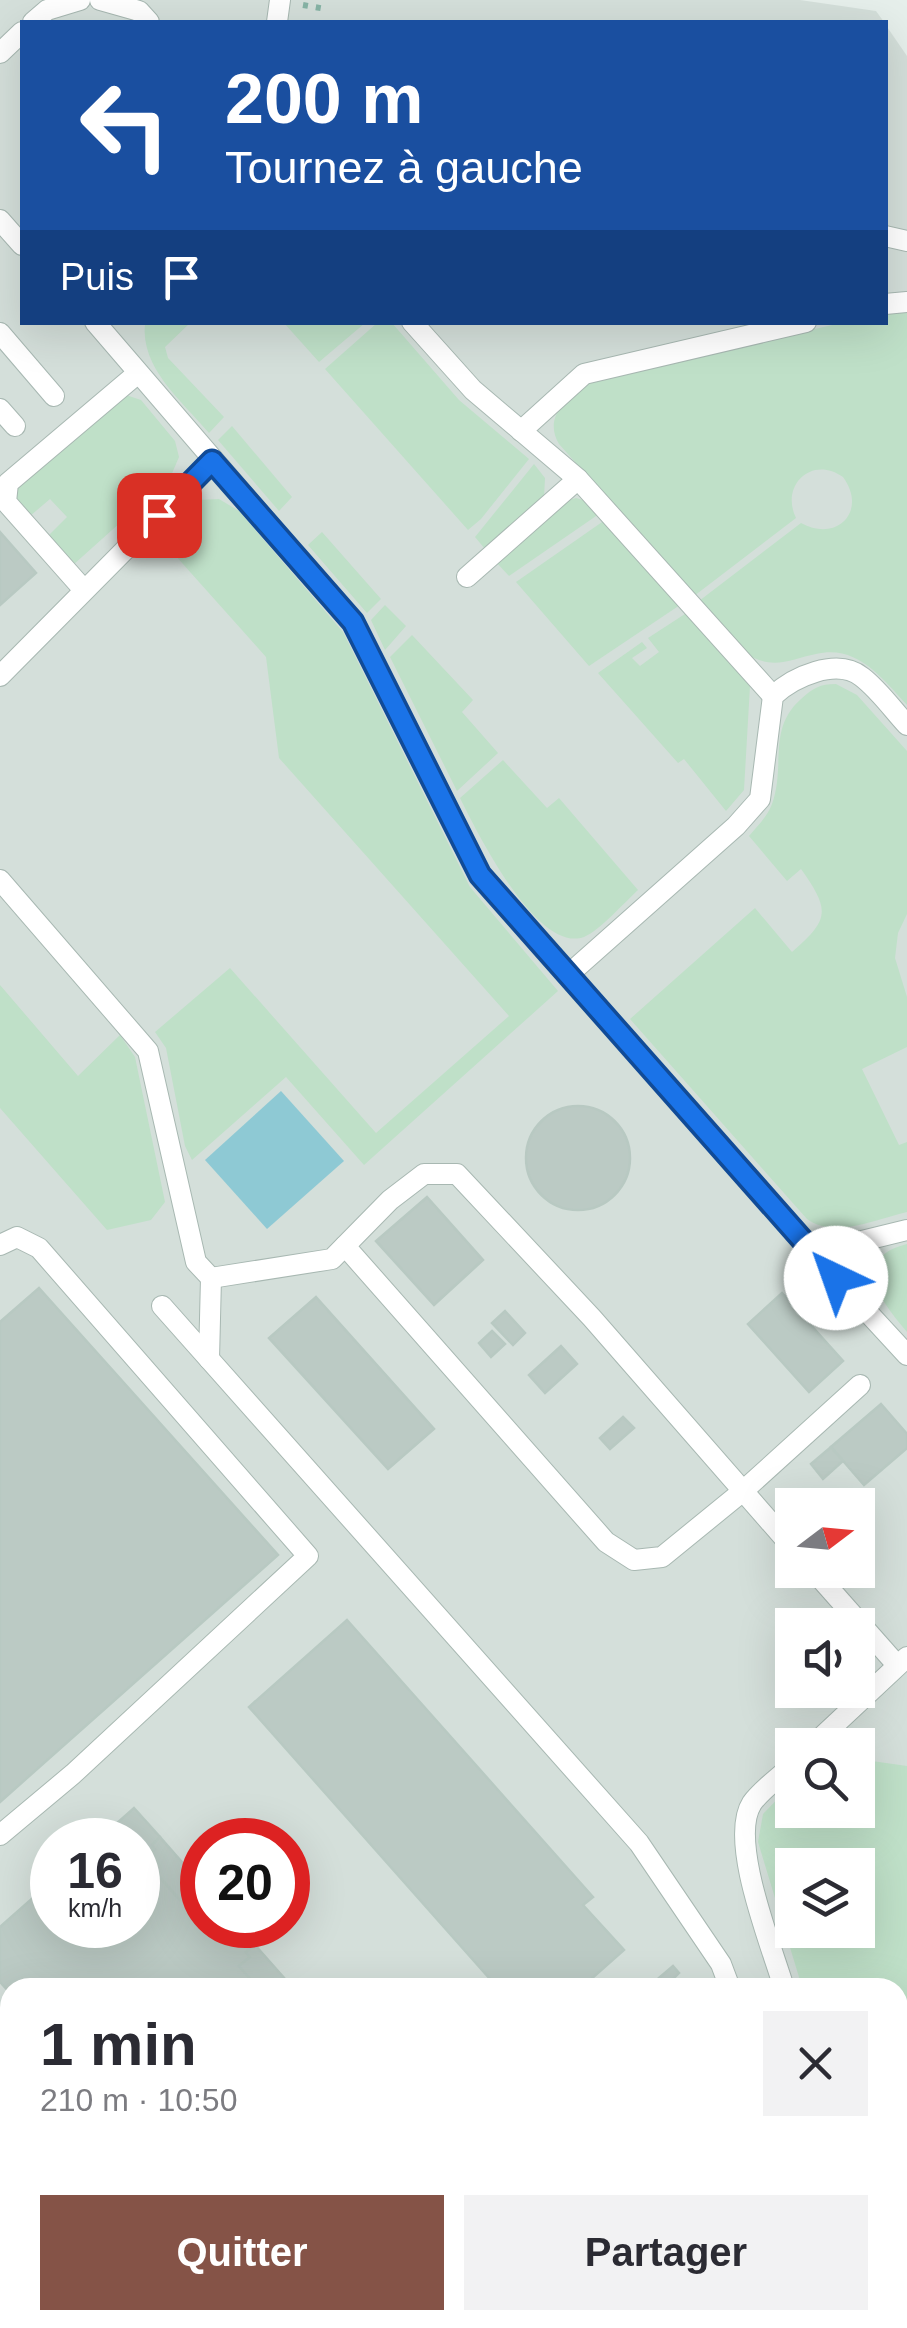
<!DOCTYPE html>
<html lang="fr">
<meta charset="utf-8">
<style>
:root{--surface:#fff;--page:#f2f2f3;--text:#2b2b33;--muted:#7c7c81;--accent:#855347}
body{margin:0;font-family:Helvetica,sans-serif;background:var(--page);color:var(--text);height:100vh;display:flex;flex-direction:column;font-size:38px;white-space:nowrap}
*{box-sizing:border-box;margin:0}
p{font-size:32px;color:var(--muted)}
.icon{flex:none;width:55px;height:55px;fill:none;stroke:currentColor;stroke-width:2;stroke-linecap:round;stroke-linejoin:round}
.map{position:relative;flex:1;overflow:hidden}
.drawer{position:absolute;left:0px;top:1978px;width:908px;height:352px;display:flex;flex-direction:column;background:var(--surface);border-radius:30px 30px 0 0;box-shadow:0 10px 40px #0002}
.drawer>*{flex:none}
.guide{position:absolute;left:20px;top:20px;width:868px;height:305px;border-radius:0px;box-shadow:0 10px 40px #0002;background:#1a4fa0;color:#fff;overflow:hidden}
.needle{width:65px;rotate:74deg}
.buttons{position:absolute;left:775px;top:1488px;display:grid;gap:20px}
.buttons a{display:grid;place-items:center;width:100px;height:100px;border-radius:0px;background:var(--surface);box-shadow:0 10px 40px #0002;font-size:50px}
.speed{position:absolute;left:30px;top:1818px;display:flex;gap:20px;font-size:50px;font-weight:700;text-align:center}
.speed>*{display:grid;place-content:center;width:130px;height:130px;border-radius:50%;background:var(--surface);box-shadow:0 10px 40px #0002;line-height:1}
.speed small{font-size:25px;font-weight:400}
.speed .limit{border:15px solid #d22;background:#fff;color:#111}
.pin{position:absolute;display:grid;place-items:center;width:85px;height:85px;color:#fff;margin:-42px;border-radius:20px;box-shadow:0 5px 15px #0006}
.me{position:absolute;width:110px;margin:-55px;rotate:318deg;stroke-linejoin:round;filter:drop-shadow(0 0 8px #0008)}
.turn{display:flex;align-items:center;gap:35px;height:210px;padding:0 40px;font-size:45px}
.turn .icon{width:130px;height:130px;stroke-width:2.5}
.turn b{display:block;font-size:70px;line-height:85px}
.then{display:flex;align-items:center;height:95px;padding:0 40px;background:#0003;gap:20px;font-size:38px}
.round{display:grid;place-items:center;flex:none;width:105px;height:105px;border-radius:0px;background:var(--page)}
.summary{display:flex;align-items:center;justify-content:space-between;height:170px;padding:0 40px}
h1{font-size:60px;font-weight:800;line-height:75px}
.button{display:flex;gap:20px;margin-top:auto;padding:20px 40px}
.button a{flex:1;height:115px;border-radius:0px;background:var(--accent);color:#fff;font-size:40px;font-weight:800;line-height:115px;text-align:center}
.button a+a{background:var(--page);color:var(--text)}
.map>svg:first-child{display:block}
</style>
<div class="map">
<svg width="907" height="2328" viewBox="0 0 907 2328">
<rect width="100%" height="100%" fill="#e6efeb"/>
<path fill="#d4dfda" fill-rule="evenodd" d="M 0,0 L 800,0 L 876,11 L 884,22 L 22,22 L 22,322 L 885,322 L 885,24 L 907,56 L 907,2328 L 0,2328 ZM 792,1505 L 858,1505 L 858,1570 L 792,1570 ZM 792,1625 L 858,1625 L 858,1690 L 792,1690 ZM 792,1745 L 858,1745 L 858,1810 L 792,1810 ZM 52,1840 L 138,1840 L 138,1925 L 52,1925 ZM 202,1840 L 288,1840 L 288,1925 L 202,1925 ZM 792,1865 L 858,1865 L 858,1930 L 792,1930 ZM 10,1988 L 898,1988 L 898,2320 L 10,2320 Z"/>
<g fill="#bfe0c8" fill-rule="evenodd">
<path d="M 907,309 L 907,705 C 882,678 857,644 816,654 C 794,658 777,669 754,658 C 732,648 715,620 699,601 L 801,523 C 837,543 868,511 843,477 C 812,455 780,485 796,518 L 694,596 L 559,444 C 543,417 567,399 585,381 L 841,323 L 885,322 L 885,312 Z"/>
<path d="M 145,323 L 190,323 L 165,347 L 168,358 L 224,417 L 209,433 C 182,401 140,368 145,323 Z"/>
<polygon points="284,323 365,323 319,362"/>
<polygon points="377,323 392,323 459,400 529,459 481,519 468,530 325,369"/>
<polygon points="126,395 141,400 175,441 179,457 170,478 73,565 48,536 67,517 50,499 30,516 14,498 15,486"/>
<polygon points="232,426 292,497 279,511 218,440"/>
<polygon points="534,464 545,478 544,498 485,549 475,537"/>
<polygon points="576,498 590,502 599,514 509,576 495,561 560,503"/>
<polygon points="219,499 239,511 343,632 470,887 558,991 364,1165 286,1077 192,1160 185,1146 166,1048 155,1032 230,968 376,1133 509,1016 279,758 266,657 157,535 197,500"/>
<polygon points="605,520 680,605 589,666 516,582"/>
<polygon points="322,532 381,599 367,613 308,545"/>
<polygon points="385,605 406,626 385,650 371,620"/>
<polygon points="688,612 750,686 744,790 726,811 684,759 678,763 598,673 642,642 647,648 632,658 640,666 659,652 648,638"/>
<polygon points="412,635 473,700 462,712 498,753 457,791 390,657"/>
<path d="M 836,684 L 857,695 L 907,751 L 907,914 L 898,933 L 895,958 L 907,997 L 907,1047 L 862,1069 L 899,1145 L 907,1142 L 907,1212 C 877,1219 834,1239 807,1219 L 630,1019 L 755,908 L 792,952 C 830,919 830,910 801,869 L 787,881 L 749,836 C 758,825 767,817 772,804 C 786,766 767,729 801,699 C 813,688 820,684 836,684 Z"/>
<path d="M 503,760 L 547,808 L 559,798 L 638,890 C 626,901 599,931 584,937 C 537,954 477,832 460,798 Z"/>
<polygon points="0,985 78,1076 120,1035 135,1057 165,1202 151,1220 107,1230 0,1108"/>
<path d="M 907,1244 L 907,1332 C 883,1303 846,1260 907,1244 Z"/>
<path d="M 858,1759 L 907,1766 L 907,2252 L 898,2242 L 898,1988 L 802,1987 L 758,1842 L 763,1814 L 792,1784 L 792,1810 L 858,1810 ZM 792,1865 L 858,1865 L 858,1930 L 792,1930 Z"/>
<polygon points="374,2320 510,2320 496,2328 365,2328"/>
</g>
<polygon fill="#8ec9d4" points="281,1091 344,1161 267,1229 205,1160"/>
<g fill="#bbcac4" stroke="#b8c9c2" stroke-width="2.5">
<polygon points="0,532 36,573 0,605"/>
<circle cx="578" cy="1158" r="52"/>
<polygon points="427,1197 483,1260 434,1305 376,1241"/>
<polygon points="39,1288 278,1555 0,1802 0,1322"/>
<polygon points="782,1293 843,1361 809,1392 748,1324"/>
<polygon points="316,1297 434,1429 388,1469 269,1338"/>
<polygon points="505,1311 525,1333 513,1345 492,1323"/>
<polygon points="492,1331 505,1344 491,1357 479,1343"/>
<polygon points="561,1346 577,1364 545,1393 529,1375"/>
<polygon points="881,1404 907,1434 907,1448 864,1485 831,1447"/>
<polygon points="623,1417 634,1428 610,1449 600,1438"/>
<polygon points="831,1447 843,1461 823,1479 811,1464"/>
<polygon points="347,1620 593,1897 583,1905 624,1950 581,1988 498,1988 249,1707"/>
<polygon points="134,1808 160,1837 152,1845 155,1849 144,1859 180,1900 191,1890 195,1894 202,1888 202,1925 237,1925 255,1945 246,1952 250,1957 239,1966 258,1988 10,1988 10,1993 0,1982 0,1927 52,1881 52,1925 138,1925 138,1840 98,1840"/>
<polygon points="160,1837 202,1885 195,1894 191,1890 180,1900 144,1859 155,1849 152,1845"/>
<polygon points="255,1945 293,1988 258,1988 239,1966 250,1957 246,1952"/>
<polygon points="673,1966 679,1973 666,1986 659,1978"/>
<polygon points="0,2133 10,2144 10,2163 1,2172 10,2182 10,2320 134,2320 141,2328 0,2328"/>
<polygon points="150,2320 168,2320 175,2328 141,2328"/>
<polygon points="676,2320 761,2320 763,2328 678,2328"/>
</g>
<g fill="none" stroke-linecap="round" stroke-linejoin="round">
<g stroke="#a8b8b2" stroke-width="22">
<g id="service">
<polyline points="100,0 139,11 149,22"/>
<polyline points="33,22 47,10 80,0"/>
<polyline points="277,22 280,0"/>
<polyline points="0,53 22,32"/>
<polyline points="0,220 22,245"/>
<polyline points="885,236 907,241"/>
<polyline points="885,304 907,302"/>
<polyline points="95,322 353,622 480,875 813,1253 907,1355"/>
<polyline points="412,322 473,390 578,479 773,696"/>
<polyline points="0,333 54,396"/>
<polyline points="0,409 15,426"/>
<polyline points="521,431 584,374 806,322"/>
<polyline points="467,577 578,479"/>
<polyline points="84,590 6,502 8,483 138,373"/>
<polyline points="0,676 213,461"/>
<polyline points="0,880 148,1051 196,1262 211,1278 209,1359"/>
<path d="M 568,975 L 736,826 L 760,799 L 773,696 C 793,677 837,657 862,677 C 879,690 893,710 907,725"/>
<polyline points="0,1245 17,1237 39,1248 308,1556 73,1774 0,1835"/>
<polyline points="345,1246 606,1542 634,1560 662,1557 743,1491 860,1385"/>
<polyline points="813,1253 907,1230"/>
<polyline points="211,1278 332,1259 390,1200 424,1174 457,1174 592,1318 792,1547"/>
<polyline points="162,1306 639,1843 721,1964 730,1988"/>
<polyline points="813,1570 897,1665"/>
<polyline points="813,1745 907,1657"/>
<path d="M 784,1988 C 772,1947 728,1840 752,1803 C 762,1789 780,1777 792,1765"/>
<polyline points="898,2256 907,2266"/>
<polyline points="811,2320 818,2328"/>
<polyline points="584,2328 587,2320"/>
</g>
</g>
<g stroke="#a8b8b2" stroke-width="32">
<polyline id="minor" points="342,2328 351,2320"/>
</g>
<polyline stroke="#86b3a5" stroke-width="6" stroke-dasharray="5 8" stroke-linecap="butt" points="303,5 326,9"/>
<use href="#service" stroke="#fff" stroke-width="20"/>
<use href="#minor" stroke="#fff" stroke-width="30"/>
</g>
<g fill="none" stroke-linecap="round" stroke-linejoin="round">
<g stroke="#114b97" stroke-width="25">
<polyline id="route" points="159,515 212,461 353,622 480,875 836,1278"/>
</g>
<use href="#route" stroke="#1a73e8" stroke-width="18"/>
</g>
</svg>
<div class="buttons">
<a><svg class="needle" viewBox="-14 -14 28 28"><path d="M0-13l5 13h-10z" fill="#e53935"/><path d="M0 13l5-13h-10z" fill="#7c7c81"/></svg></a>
<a><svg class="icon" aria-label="sound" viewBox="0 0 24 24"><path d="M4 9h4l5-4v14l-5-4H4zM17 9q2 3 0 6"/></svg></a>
<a><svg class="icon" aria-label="search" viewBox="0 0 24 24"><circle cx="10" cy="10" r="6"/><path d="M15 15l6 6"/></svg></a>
<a><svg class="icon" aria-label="layers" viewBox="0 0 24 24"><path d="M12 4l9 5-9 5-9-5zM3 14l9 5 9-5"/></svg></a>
</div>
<div class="speed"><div>16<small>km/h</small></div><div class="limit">20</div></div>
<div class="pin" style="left:159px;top:515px;background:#d93025"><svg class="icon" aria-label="arrive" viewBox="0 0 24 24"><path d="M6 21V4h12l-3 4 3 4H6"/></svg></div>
<svg class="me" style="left:836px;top:1278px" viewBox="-20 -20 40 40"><circle r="19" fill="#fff"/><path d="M0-13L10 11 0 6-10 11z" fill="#1a73e8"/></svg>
<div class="guide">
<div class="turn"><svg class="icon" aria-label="left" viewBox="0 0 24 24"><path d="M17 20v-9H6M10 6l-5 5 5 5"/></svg><div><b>200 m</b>Tournez à gauche</div></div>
<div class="then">Puis<svg class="icon" aria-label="arrive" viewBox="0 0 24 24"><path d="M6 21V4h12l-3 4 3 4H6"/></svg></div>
</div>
<section class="drawer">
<div class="summary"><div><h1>1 min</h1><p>210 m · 10:50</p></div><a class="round"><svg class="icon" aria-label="close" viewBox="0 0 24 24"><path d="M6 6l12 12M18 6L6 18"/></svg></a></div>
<div class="button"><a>Quitter</a><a>Partager</a></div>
</section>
</div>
